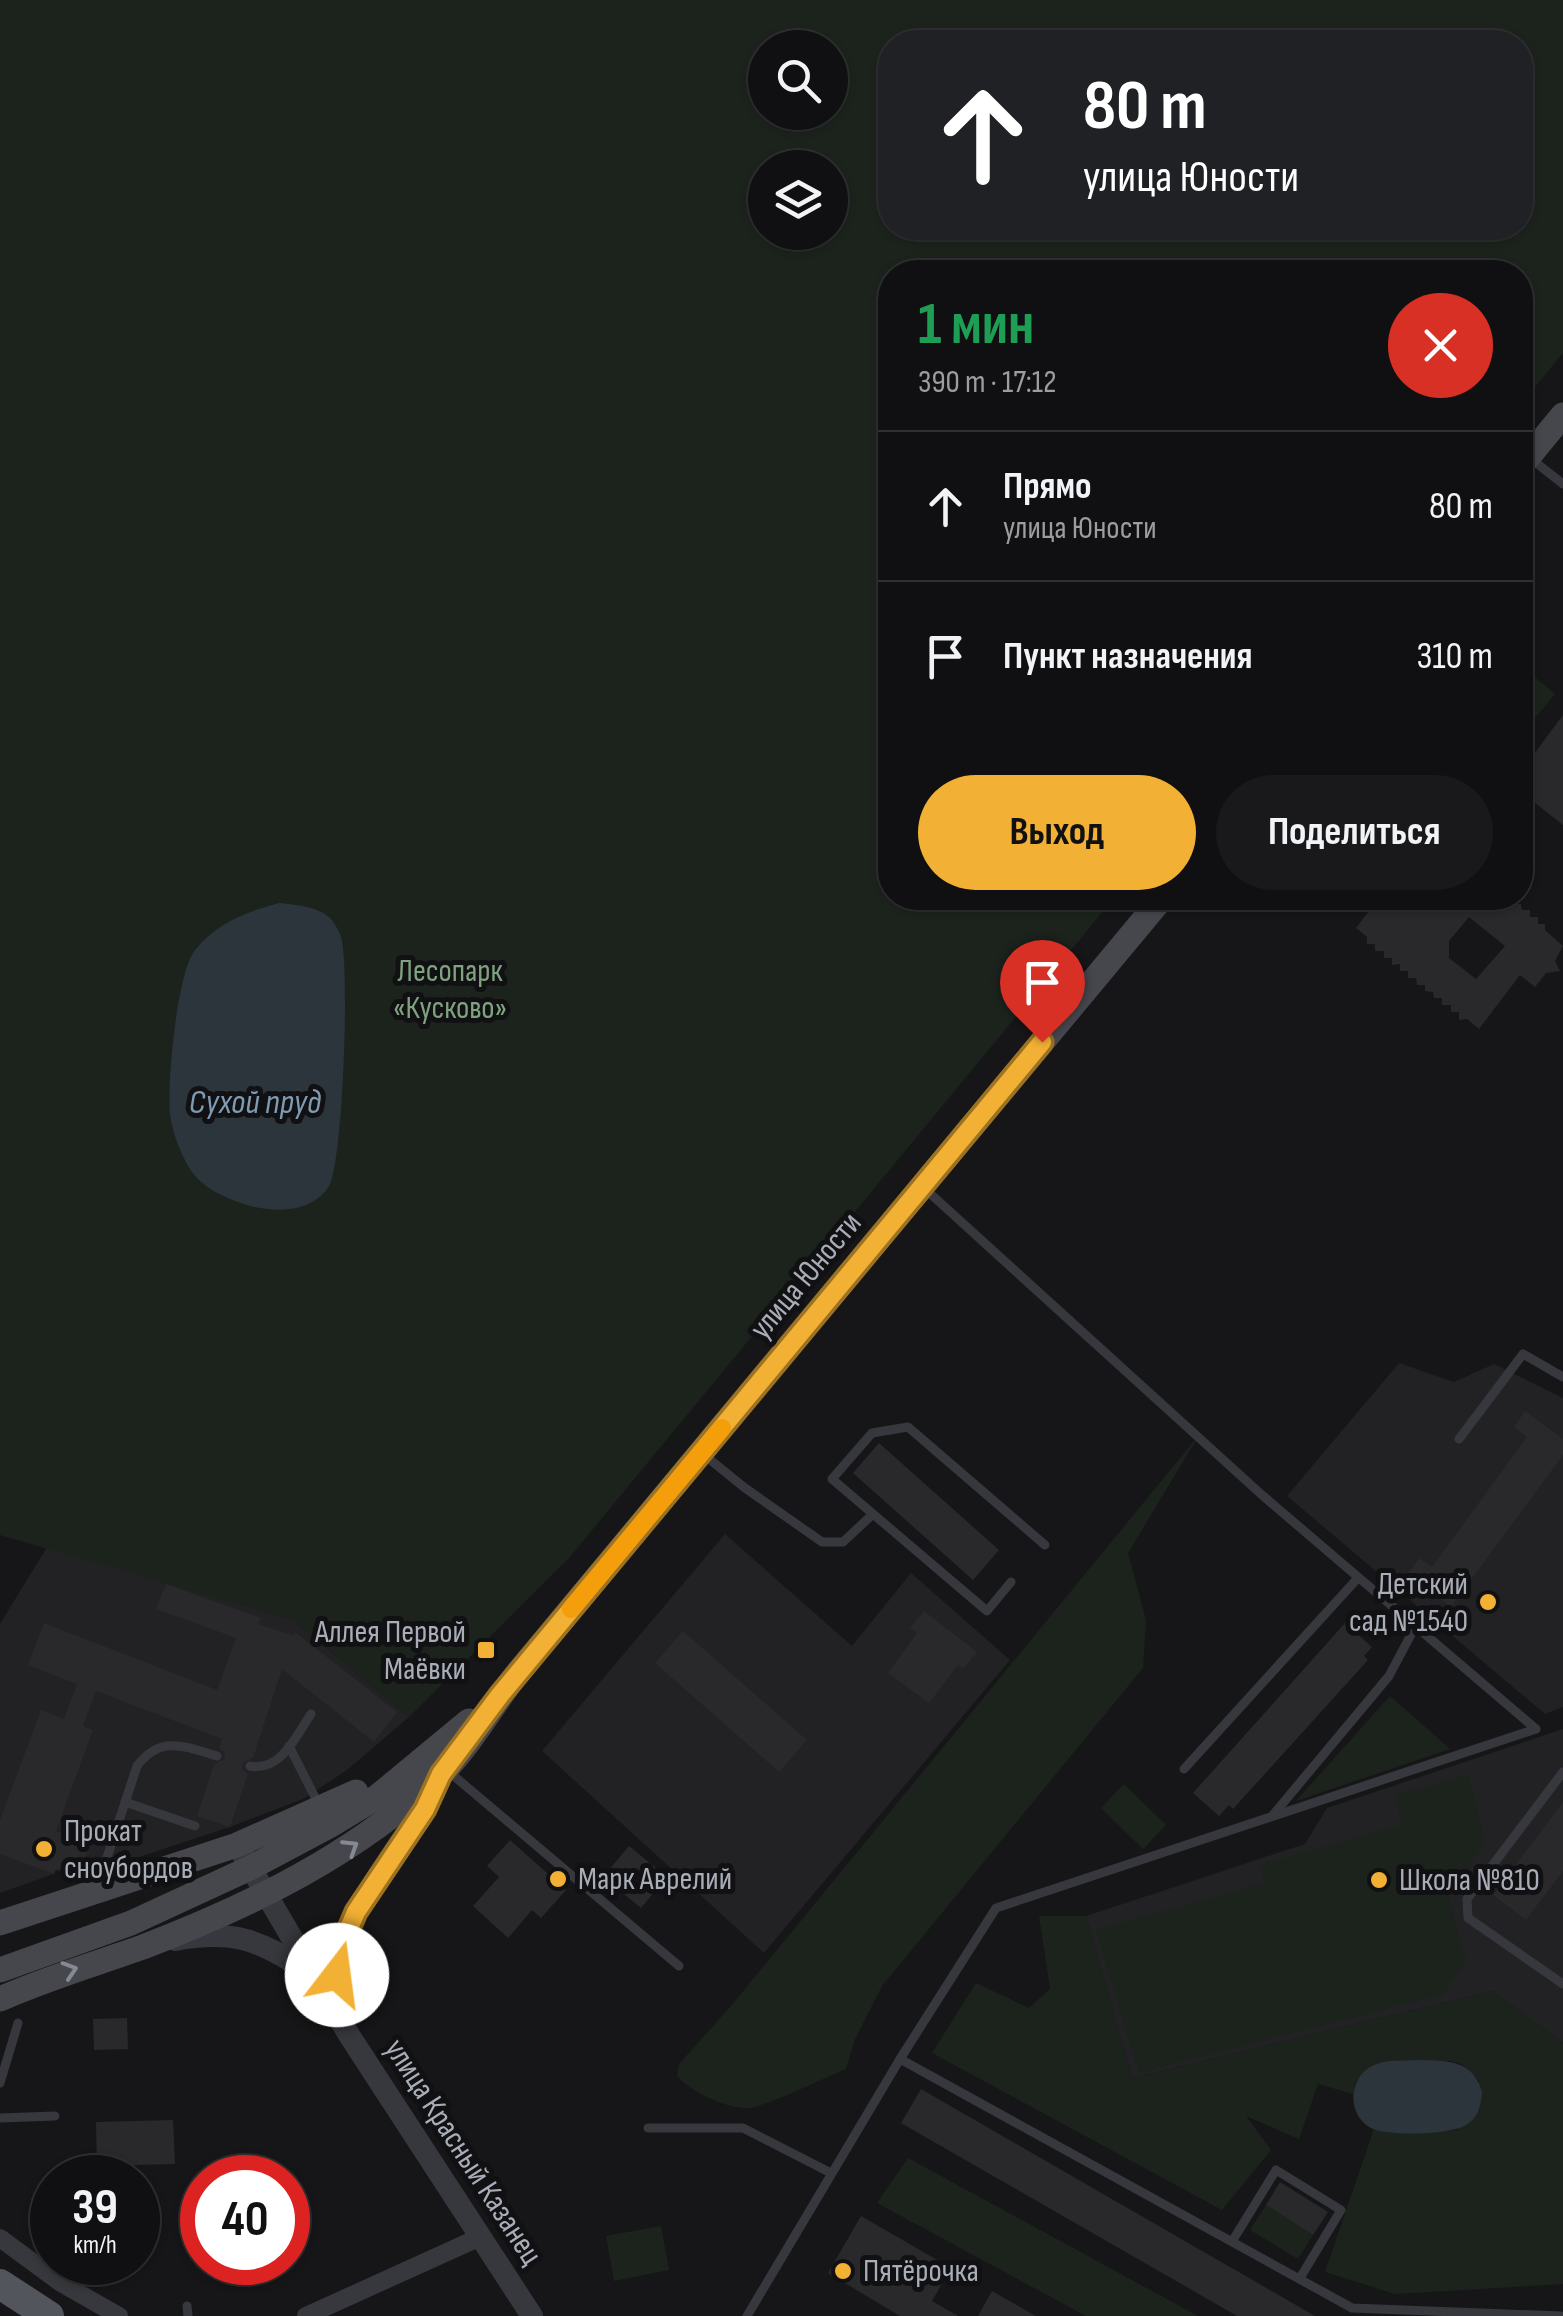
<!DOCTYPE html>
<html lang="ru">
<meta charset="utf-8">
<style>
:root{--surface:#101012;--page:#19191b;--text:#f1f3f6;--muted:#9c9d9f;--line:#303032;--accent:#f2b134}
body{margin:0;font-family:"Sofia Sans Condensed",sans-serif;background:var(--page);color:var(--text);height:100vh;display:flex;flex-direction:column;font-size:38px;white-space:nowrap}
*{box-sizing:border-box;margin:0}
p{font-size:32px;color:var(--muted)}
.icon{flex:none;width:55px;height:55px;fill:none;stroke:currentColor;stroke-width:2;stroke-linecap:round;stroke-linejoin:round}
.map{position:relative;flex:1;overflow:hidden}
.side{position:absolute;left:878px;top:260px;width:655px;height:650px;display:flex;flex-direction:column;background:var(--surface);border-radius:40px;box-shadow:0 2px 8px #0004,0 0 0 2px var(--line)}
.side>*{flex:none}
.hud{position:absolute;left:878px;top:30px;width:655px;height:210px;border-radius:40px;box-shadow:0 2px 8px #0004,0 0 0 2px var(--line);background:#202124;color:#fff;overflow:hidden}
.tools{position:absolute;left:748px;top:30px;display:grid;gap:20px}
.tools a{display:grid;place-items:center;width:100px;height:100px;border-radius:50%;background:var(--surface);box-shadow:0 2px 8px #0004,0 0 0 2px var(--line);font-size:50px}
.speed{position:absolute;left:30px;top:2155px;display:flex;gap:20px;font-size:50px;font-weight:700;text-align:center}
.speed>*{display:grid;place-content:center;width:130px;height:130px;border-radius:50%;background:var(--surface);box-shadow:0 2px 8px #0004,0 0 0 2px var(--line);line-height:1}
.speed small{font-size:25px;font-weight:400}
.speed .limit{border:15px solid #d22;background:#fff;color:#111}
.pin{position:absolute;display:grid;place-items:center;width:85px;height:85px;color:#fff;margin:-102px -42px;border-radius:50% 50% 50% 0;rotate:-45deg;box-shadow:0 0 10px #0007}
.pin .icon{rotate:45deg}
.me{position:absolute;width:110px;margin:-55px;rotate:15deg;stroke-linejoin:round;filter:drop-shadow(0 0 8px #0008)}
.turn{display:flex;align-items:center;gap:35px;height:210px;padding:0 40px;font-size:45px}
.turn .icon{width:130px;height:130px;stroke-width:2.5}
.turn b{display:block;font-size:70px;line-height:85px}
.round{display:grid;place-items:center;flex:none;width:105px;height:105px;border-radius:52px;background:var(--page)}
.summary{display:flex;align-items:center;justify-content:space-between;height:170px;padding:0 40px}
h1{font-size:60px;font-weight:700;line-height:75px;color:#1e9e55}
.primary-button{display:flex;gap:20px;margin-top:auto;padding:20px 40px}
.primary-button a{flex:1;height:115px;border-radius:60px;background:var(--accent);color:#111;font-size:40px;font-weight:700;line-height:115px;text-align:center}
.primary-button a+a{background:var(--page);color:var(--text)}
ul{padding:0;list-style:none}
li{display:flex;align-items:center;gap:30px;height:150px;padding:0 40px;border-top:2px solid var(--line)}
li div{flex:1}
li b{display:block;font-size:38px}
li em{font-style:normal}
.map>svg:first-child{display:block}
</style>
<div class="map">
<svg width="1563" height="2316" viewBox="0 0 1563 2316">
<rect width="100%" height="100%" fill="#161618"/>
<g fill="#222225">
<polygon points="1399,1363 1454,1382 1494,1364 1563,1398 1563,1707 1545,1714 1287,1496"/>
<polygon points="725,1534 852,1646 911,1573 1010,1660 764,1953 542,1751"/>
<polygon points="47,1547 293,1620 409,1717 347,1770 303,1799 230,1827 78,1877 56,1870 54,1874 0,1893 0,1624"/>
<polygon points="1563,1729 1563,2043 1492,1991 1132,2078 1086,1916 1305,1844 1327,1808"/>
</g>
<g fill="#1c231d" fill-rule="evenodd">
<path d="M 0,0 L 1563,0 L 1563,353 L 1520,405 L 1520,272 L 890,272 L 890,898 L 1114,898 L 569,1558 L 409,1717 L 293,1620 L 0,1535 ZM 890,42 L 1520,42 L 1520,228 L 890,228 ZM 765,48 L 830,48 L 830,112 L 765,112 ZM 765,168 L 830,168 L 830,232 L 765,232 Z"/>
<polygon points="1520,665 1555,694 1520,736"/>
<path d="M 1199,1435 L 1128,1553 L 1146,1620 L 1143,1668 L 882,1986 L 855,2039 L 846,2069 C 829,2076 762,2108 749,2108 C 727,2109 691,2092 677,2076 L 679,2064 L 731,2006 Z"/>
<polygon points="1390,1696 1450,1749 1296,1801"/>
<polygon points="1468,1775 1486,1841 1449,1897 1466,1961 1444,1994 1139,2073 1096,1930 1264,1883 1260,1864 1402,1825 1395,1795"/>
<polygon points="1124,1784 1166,1825 1143,1849 1101,1808"/>
<polygon points="1039,1916 1086,1916 1132,2078 1492,1991 1563,2043 1563,2284 1395,2294 1325,2272 1374,2129 1416,2133 1457,2130 1479,2081 1462,2064 1450,2061 1378,2063 1355,2083 1353,2094 1318,2084 1299,2139 1246,2116 1271,2150 1222,2210 932,2053 976,1983 1029,2008 1050,1989"/>
<polygon points="908,2158 1198,2316 1086,2316 877,2203"/>
<polygon points="1266,2205 1313,2235 1298,2259 1250,2230"/>
<polygon points="661,2226 669,2270 614,2281 606,2236"/>
</g>
<g fill="#2c353c">
<path d="M 279,903 C 295,905 317,906 330,918 C 333,921 340,932 341,937 C 350,964 343,1164 329,1186 C 312,1213 275,1213 247,1205 C 223,1197 199,1187 187,1164 C 179,1149 172,1131 170,1114 C 167,1082 177,973 195,950 C 218,922 246,912 279,903 Z"/>
<path d="M 1418,2060 C 1447,2061 1473,2059 1482,2092 C 1481,2106 1478,2118 1466,2125 C 1450,2135 1390,2136 1373,2129 C 1347,2117 1347,2079 1372,2066 C 1384,2059 1404,2061 1418,2060 Z"/>
</g>
<g fill="#29292c" fill-rule="evenodd">
<polygon points="1563,715 1563,825 1520,791 1520,762 1528,762"/>
<path d="M 1379,898 L 1505,898 L 1514,904 L 1521,904 L 1522,910 L 1530,910 L 1530,917 L 1538,917 L 1538,924 L 1545,924 L 1545,930 L 1563,946 L 1555,961 L 1560,971 L 1546,973 L 1535,987 L 1520,975 L 1479,1029 L 1467,1019 L 1459,1020 L 1459,1012 L 1451,1012 L 1451,1005 L 1442,1005 L 1442,998 L 1434,998 L 1433,992 L 1425,991 L 1425,985 L 1417,985 L 1416,978 L 1408,978 L 1408,971 L 1400,971 L 1400,964 L 1392,965 L 1392,958 L 1384,958 L 1384,951 L 1375,951 L 1375,944 L 1367,944 L 1367,937 L 1356,928 ZM 1469,917 L 1505,946 L 1476,979 L 1449,958 L 1449,941 Z"/>
<polygon points="1525,1411 1563,1439 1563,1455 1451,1607 1407,1575 1419,1558 1432,1567 1527,1437 1514,1427"/>
<polygon points="879,1443 999,1550 973,1580 853,1473"/>
<polygon points="166,1584 261,1618 258,1624 294,1636 295,1632 397,1712 374,1742 282,1669 253,1758 243,1763 242,1769 248,1774 230,1827 197,1816 214,1764 224,1759 225,1753 219,1748 222,1739 96,1691 83,1726 93,1730 56,1831 91,1843 78,1877 56,1869 54,1874 0,1854 0,1820 41,1710 64,1719 77,1684 28,1665 44,1623 217,1690 236,1638 156,1609"/>
<polygon points="924,1611 977,1652 963,1669 958,1665 929,1703 888,1673 917,1633 910,1628"/>
<polygon points="1345,1623 1372,1647 1364,1656 1368,1660 1233,1809 1229,1805 1219,1816 1193,1793"/>
<polygon points="683,1631 807,1740 779,1772 655,1663"/>
<polygon points="1563,1802 1563,1871 1526,1920 1493,1895"/>
<polygon points="510,1840 566,1890 541,1918 532,1910 508,1938 473,1906 499,1877 487,1866"/>
<polygon points="629,1846 667,1877 641,1908 603,1877"/>
<polygon points="127,2018 128,2049 94,2050 93,2019"/>
<polygon points="921,2089 1315,2316 1237,2316 901,2123"/>
<polygon points="173,2120 175,2164 97,2166 96,2122"/>
<polygon points="1280,2182 1328,2212 1313,2235 1266,2205"/>
<polygon points="861,2216 951,2268 932,2301 958,2316 900,2316 828,2273"/>
<polygon points="992,2291 1036,2316 978,2316"/>
</g>
<g fill="none" stroke-linecap="round" stroke-linejoin="round">
<g stroke="#37383d" stroke-width="9">
<polyline points="1530,458 1563,484"/>
<polyline points="924,1188 1262,1495 1536,1729"/>
<polyline points="1459,1439 1523,1354 1563,1377"/>
<polyline points="703,1454 745,1488 822,1542 843,1542 873,1514"/>
<polyline points="1011,1582 987,1611 832,1479 872,1433 908,1427 1045,1545"/>
<polyline points="289,1746 320,1807"/>
<path d="M 250,1766 C 281,1772 296,1736 311,1714"/>
<polyline points="1184,1769 1357,1579"/>
<polyline points="448,1771 679,1966"/>
<polyline points="1563,1772 1467,1899 1468,1918 1563,1984"/>
<polyline points="125,1802 195,1826"/>
<polyline points="1273,1815 1389,1676 1415,1627"/>
<path d="M 97,1888 L 137,1766 C 160,1735 184,1746 217,1756"/>
<polyline points="900,2059 996,1908 1536,1729"/>
<polyline points="0,2083 18,2023"/>
<polyline points="0,2118 55,2116"/>
<polyline points="648,2128 743,2128 831,2173"/>
<polyline points="1233,2240 1276,2170 1341,2210 1300,2278"/>
<polyline points="187,2306 188,2316"/>
<polyline points="747,2316 900,2059 1352,2308 1561,2316"/>
</g>
<g stroke="#37383d" stroke-width="18">
<polyline points="0,2238 61,2283 119,2316"/>
<polyline points="306,2316 478,2238"/>
</g>
<g stroke="#37383d" stroke-width="22">
<polyline points="242,1853 349,2035 532,2316"/>
<path d="M 175,1940 C 234,1929 260,1940 308,1972"/>
<path d="M 344,2017 C 317,1925 404,1855 439,1777"/>
</g>
<g stroke="#45474d" stroke-width="25">
<polyline points="1520,467 1563,415"/>
<polyline points="0,1923 237,1845 356,1792"/>
<polyline points="0,1970 131,1923 250,1868 329,1826 377,1797 469,1721"/>
<path d="M 0,1999 C 47,1978 95,1964 143,1947 C 252,1905 357,1854 442,1773 C 470,1746 495,1701 520,1670 L 1162,898"/>
</g>
<polyline stroke="#53555c" stroke-width="30" points="0,2284 49,2316"/>
</g>
<defs><path id="oneway-chevron" d="M-2-3.5L2.5 0L-2 3.5" fill="none" stroke-width="1.6" stroke-linecap="round" stroke-linejoin="round" transform="scale(2.5)"/></defs>
<g stroke="#858993">
<use href="#oneway-chevron" transform="translate(351 1847) rotate(-32)"/>
<use href="#oneway-chevron" transform="translate(70 1970) rotate(-18)"/>
</g>
<g fill="none" stroke-linecap="round" stroke-linejoin="round">
<g stroke="#9d7322" stroke-width="25">
<polyline id="route" points="337,1975 341,1947 356,1912 425,1809 441,1774 500,1695 1042,1042"/>
</g>
<use href="#route" stroke="#f2b134" stroke-width="18"/>
<polyline stroke="#f59e0b" stroke-width="18" points="571,1609 722,1428"/>
</g>
<g fill="#f2b134" stroke="#111113" stroke-width="4">
<circle cx="1488" cy="1602" r="10"/>
<rect x="476" y="1640" width="20" height="20" rx="5"/>
<circle cx="44" cy="1849" r="10"/>
<circle cx="558" cy="1879" r="10"/>
<circle cx="1379" cy="1880" r="10"/>
<circle cx="843" cy="2271" r="10"/>
</g>
<g text-anchor="middle" dominant-baseline="central" stroke-width="10" stroke-linejoin="round" paint-order="stroke">
<g font-size="32" fill="#7fa381" stroke="#111113">
<text x="450" y="971">Лесопарк<tspan x="450" dy="37">«Кусково»</tspan></text>
</g>
<g font-size="32" fill="#a8adb8" stroke="#111113">
<text transform="translate(806 1276) rotate(-50)">улица Юности</text>
<text transform="translate(463 2152) rotate(57)">улица Красный Казанец</text>
</g>
<g font-size="32" fill="#a8adb8" stroke="#111113" text-anchor="start">
<text x="1468" y="1584" text-anchor="end">Детский<tspan x="1468" dy="37">сад №1540</tspan></text>
<text x="466" y="1632" text-anchor="end">Аллея Первой<tspan x="466" dy="37">Маёвки</tspan></text>
<text x="64" y="1831">Прокат<tspan x="64" dy="37">сноубордов</tspan></text>
<text x="578" y="1879">Марк Аврелий</text>
<text x="1399" y="1880">Школа №810</text>
<text x="863" y="2271">Пятёрочка</text>
</g>
<g font-size="35" font-style="italic" fill="#7f9bb3" stroke="#111113">
<text x="255" y="1102">Сухой пруд</text>
</g>
</g>
</svg>
<div class="tools">
<a><svg class="icon" aria-label="search" viewBox="0 0 24 24"><circle cx="10" cy="10" r="6"/><path d="M15 15l6 6"/></svg></a>
<a><svg class="icon" aria-label="layers" viewBox="0 0 24 24"><path d="M12 4l9 5-9 5-9-5zM3 14l9 5 9-5"/></svg></a>
</div>
<div class="speed"><div>39<small>km/h</small></div><div class="limit">40</div></div>
<div class="pin" style="left:1042px;top:1042px;background:#d93025"><svg class="icon" aria-label="arrive" viewBox="0 0 24 24"><path d="M6 21V4h12l-3 4 3 4H6"/></svg></div>
<svg class="me" style="left:337px;top:1975px" viewBox="-20 -20 40 40"><circle r="19" fill="#fff"/><path d="M0-13L10 11 0 6-10 11z" fill="#f2b134"/></svg>
<div class="hud">
<div class="turn"><svg class="icon" aria-label="ahead" viewBox="0 0 24 24"><path d="M12 20V5M6 11l6-6 6 6"/></svg><div><b>80 m</b>улица Юности</div></div>
</div>
<section class="side">
<div class="summary"><div><h1>1 мин</h1><p>390 m · 17:12</p></div><a class="round" style="background:#d93025;color:#fff"><svg class="icon" aria-label="close" viewBox="0 0 24 24"><path d="M6 6l12 12M18 6L6 18"/></svg></a></div>
<ul>
<li><svg class="icon" aria-label="ahead" viewBox="0 0 24 24"><path d="M12 20V5M6 11l6-6 6 6"/></svg><div><b>Прямо</b><p>улица Юности</p></div><em>80 m</em></li>
<li><svg class="icon" aria-label="arrive" viewBox="0 0 24 24"><path d="M6 21V4h12l-3 4 3 4H6"/></svg><div><b>Пункт назначения</b></div><em>310 m</em></li>
</ul>
<div class="primary-button"><a>Выход</a><a>Поделиться</a></div>
</section>
</div>
